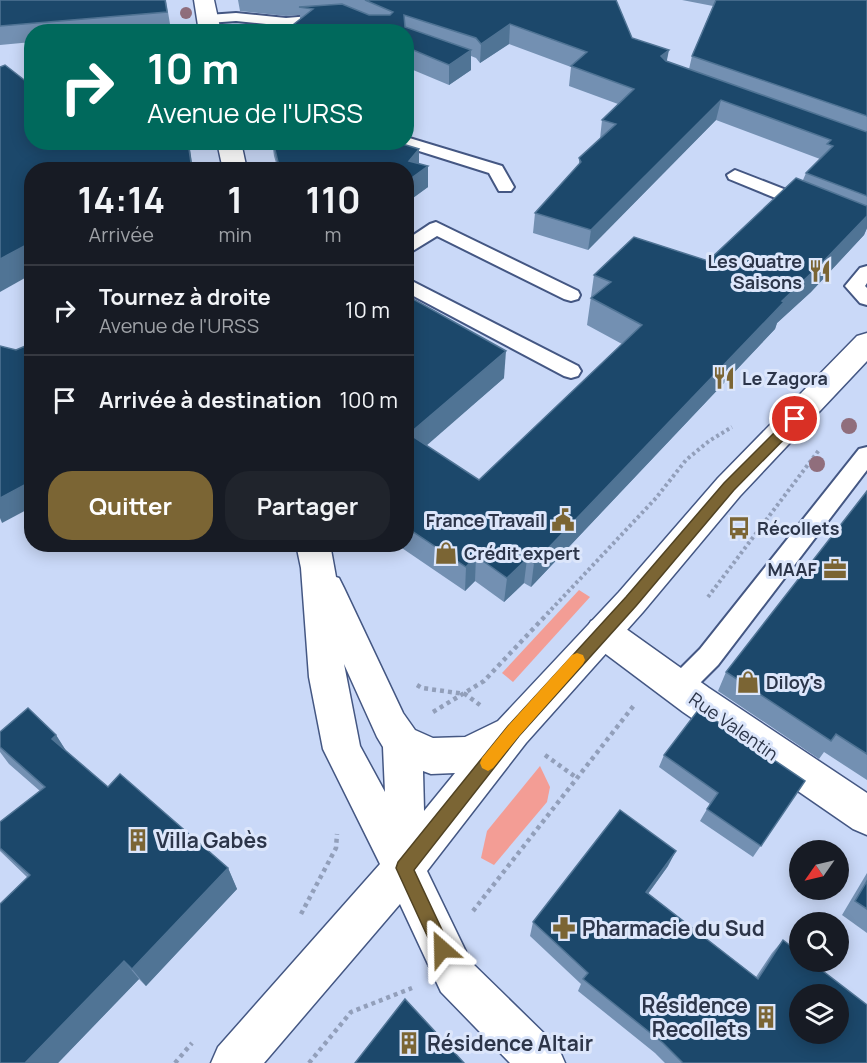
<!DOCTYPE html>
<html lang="fr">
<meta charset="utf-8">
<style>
:root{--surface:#171b24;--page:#20242c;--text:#f1f3f6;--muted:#9ea1a6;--line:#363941;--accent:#7b6534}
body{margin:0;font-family:Manrope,sans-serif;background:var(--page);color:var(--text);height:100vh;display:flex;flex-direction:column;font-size:22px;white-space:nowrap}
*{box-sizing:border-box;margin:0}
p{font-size:20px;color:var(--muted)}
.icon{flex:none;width:33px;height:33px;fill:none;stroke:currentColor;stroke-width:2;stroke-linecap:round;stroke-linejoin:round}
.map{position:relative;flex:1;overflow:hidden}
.details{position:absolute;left:24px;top:162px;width:390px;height:390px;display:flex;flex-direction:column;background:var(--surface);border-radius:24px;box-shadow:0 3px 15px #0003}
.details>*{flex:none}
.hud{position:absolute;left:24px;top:24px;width:390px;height:126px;border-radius:24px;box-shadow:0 3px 15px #0003;background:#00695c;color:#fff;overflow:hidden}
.needle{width:39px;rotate:236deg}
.buttons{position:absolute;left:789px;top:840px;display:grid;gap:12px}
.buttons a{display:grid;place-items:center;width:60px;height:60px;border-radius:50%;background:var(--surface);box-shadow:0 3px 15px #0003;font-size:30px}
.pin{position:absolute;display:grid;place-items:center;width:51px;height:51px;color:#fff;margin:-26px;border:3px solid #fff;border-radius:50%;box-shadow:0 2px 6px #0007}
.me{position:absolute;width:66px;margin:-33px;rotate:335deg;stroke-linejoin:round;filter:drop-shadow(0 0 4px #0008)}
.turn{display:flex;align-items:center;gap:21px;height:126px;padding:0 24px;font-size:27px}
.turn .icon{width:78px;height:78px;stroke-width:2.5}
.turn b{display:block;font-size:42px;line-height:51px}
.eta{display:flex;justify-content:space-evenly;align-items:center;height:102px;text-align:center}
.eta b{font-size:36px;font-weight:700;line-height:42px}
.action{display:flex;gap:12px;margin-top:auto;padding:12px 24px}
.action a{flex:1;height:69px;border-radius:24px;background:var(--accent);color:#fff;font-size:24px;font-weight:700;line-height:69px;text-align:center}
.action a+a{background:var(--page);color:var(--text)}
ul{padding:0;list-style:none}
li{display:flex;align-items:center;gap:18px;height:90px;padding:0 24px;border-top:2px solid var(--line)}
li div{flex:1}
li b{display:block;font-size:22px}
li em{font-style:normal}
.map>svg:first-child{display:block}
</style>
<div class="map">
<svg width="867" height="1063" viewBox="0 0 867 1063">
<rect width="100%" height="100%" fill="#cad9f8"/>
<g fill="#f39d95">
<polygon points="579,590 590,597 513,682 502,673"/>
<polygon points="540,766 550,787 547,802 494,865 481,858 487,831"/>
</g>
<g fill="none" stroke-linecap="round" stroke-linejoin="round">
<g stroke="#445783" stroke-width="4">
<g id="service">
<polygon points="236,13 286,18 346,13 391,32 370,32 344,21 286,26 236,21 208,23 201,19 208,15"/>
<polygon points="406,137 502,166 514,187 511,191 499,191 489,173 400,145 398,142 406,142"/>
<polygon points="735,170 812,200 815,204 812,208 800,208 729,179 727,175"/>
<polygon points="436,222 578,291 580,295 578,299 571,301 564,299 437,236 406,255 406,240 430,224"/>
<polygon points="867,266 867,283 865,286 867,288 867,305 860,303 845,286 860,268"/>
<polygon points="406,278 578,366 581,371 578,376 571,378 564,376 406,292"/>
<polygon points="867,447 867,470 718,665 688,695 679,698 670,695 667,687 670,679 700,649 859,449"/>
</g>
</g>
<g stroke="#445783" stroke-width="3">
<polygon id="minor" points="603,617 615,621 709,688 867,793 867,835 853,829 683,712 591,643 585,632 591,621"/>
</g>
<g stroke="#445783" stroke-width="3">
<g id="secondary">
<polygon points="194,0 214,0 221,32 199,32"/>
<polygon points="217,142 241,142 247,170 223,170"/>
<path d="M 867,333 L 867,361 L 740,496 L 643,612 L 526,743 L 427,871 L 471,962 L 558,1047 L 565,1063 L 510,1063 L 441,992 L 400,904 L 264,1063 L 211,1063 L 218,1047 L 380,864 L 323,749 L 309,677 L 301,568 L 296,544 L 330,544 L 336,577 L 339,578 L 344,588 L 403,713 L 415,730 L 433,738 L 465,737 L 498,721 L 619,592 L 718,478 L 857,336 ZM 344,664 L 377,737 L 383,747 L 385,792 L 360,746 ZM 423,771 L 431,774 L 455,773 L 424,811 Z"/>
</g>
</g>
<g stroke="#929fba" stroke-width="4" stroke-dasharray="3 3" stroke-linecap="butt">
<polyline points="708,597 819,450"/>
<polyline points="547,614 656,498 686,460 709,441 732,427"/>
</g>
<g stroke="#929fba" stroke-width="4.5" stroke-dasharray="4 4" stroke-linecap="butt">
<polyline points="417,685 422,688 465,694 480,705"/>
<polyline points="433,712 484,681 549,612"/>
<polyline points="545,755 577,778"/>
<polyline points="473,911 635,704"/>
<polyline points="301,914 336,848 337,834"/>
<polyline points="175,1063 192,1043"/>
<polyline points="309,1063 351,1012 412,988"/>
</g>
<use href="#service" fill="#fff" fill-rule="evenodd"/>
<use href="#minor" fill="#fff" fill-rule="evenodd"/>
<use href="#secondary" fill="#fff" fill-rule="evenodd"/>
</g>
<g fill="#906e7c">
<circle cx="186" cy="13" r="6"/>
<circle cx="849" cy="426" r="8"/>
<circle cx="817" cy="464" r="8"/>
</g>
<g fill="#7390b2">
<polygon points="0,0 166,0 171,30 154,32 32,32 32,42 0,45"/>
<polygon points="238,0 616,0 632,38 667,62 689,69 692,56 713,6 682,0 867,0 867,228 864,235 811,292 777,323 775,329 531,587 524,583 504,602 475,581 465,591 396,544 406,544 406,295 504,378 426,445 479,480 622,344 587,325 594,275 708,261 803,180 806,173 820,159 716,120 588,250 533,233 535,213 579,164 579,158 600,139 602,120 618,104 569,86 571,67 509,44 480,63 476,58 471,56 471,70 449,85 406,67 406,32 300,19 300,15 286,16 240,11"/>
<polygon points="272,142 419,164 428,187 406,203 406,170 278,170 274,156"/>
<polygon points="867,491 867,780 824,752 819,759 718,691 726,672"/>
<polygon points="0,732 56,735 66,751 108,787 228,868 237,889 146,986 139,979 58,1063 0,1063 28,878 0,851 0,822 40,791 9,764 0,752"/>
<polygon points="664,755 805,781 753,857 700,821 710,804 659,767"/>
<polygon points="668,866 648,894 756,977 772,953 783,940 867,1063 665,1063 655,1053 578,991 581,984 530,936 533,922"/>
<polygon points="867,873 867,933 842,915"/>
</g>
<g fill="#507495">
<polygon points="510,24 509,44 480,63 481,44"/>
<polygon points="471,50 471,70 449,85 449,65"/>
<polygon points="669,50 665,70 661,56"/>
<polygon points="721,100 716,120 588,250 591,230"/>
<polygon points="188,142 189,142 193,170 192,170"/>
<polygon points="419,149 419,169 428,166 428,187 406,203 406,182 409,161"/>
<polygon points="867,216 867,228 864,235 811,292 777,323 775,329 531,587 534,563 782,301"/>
<polygon points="32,242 32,274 0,292 0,259"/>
<polygon points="506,351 504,378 410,460 409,434"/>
<polygon points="32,481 32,507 2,523 0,518 0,498"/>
<polygon points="476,556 475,581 465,591 466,567"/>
<polygon points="527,559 524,583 504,602 507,578"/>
<polygon points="56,735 72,760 52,739"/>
<polygon points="676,851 668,866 639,906 646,892"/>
<polygon points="228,868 237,889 146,986 132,969"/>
<polygon points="124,961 139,979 58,1063 25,1063"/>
</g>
<g fill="#1c486b" stroke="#507495" stroke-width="1.5" fill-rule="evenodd">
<polygon points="0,0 165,0 167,12 0,26"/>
<polygon points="365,0 616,0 632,38 669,50 661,56 666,61 867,132 867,196 806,173 833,146 827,144 831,140 721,100 591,230 535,213 581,162 579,158 616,124 602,120 634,89 571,66 587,52 510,24 481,44 476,38 404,15 405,27 471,50 449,65 406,47 406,32 284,32 313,9 299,7 342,4 369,15 390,15 393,12"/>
<polygon points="716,0 867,0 867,116 692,56"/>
<polygon points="5,65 32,86 32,142 188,142 192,170 32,170 32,242 0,259 0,67"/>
<polygon points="273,142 396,142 419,149 409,161 428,166 406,182 406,170 280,170"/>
<polygon points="796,178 867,206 867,216 820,265 782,301 784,302 534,563 527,559 507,578 476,556 466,567 406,527 406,295 506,351 409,434 479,480 642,325 591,298 611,282 594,275 634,237 708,261"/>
<polygon points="28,345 32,350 32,481 0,498 0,346 16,350"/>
<polygon points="867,491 867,754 836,734 831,741 726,672"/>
<polygon points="28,708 56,735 52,739 108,787 120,774 228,868 132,969 124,961 25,1063 0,1063 0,904 30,875 0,848 0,822 45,787 0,747 0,732"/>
<polygon points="699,709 805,781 761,846 707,809 718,793 664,755"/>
<path d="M 620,810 L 676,851 L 646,892 L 758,979 L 783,940 L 800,953 L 800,962 L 811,962 L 867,1005 L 867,1063 L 683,1063 L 663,1043 L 583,979 L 588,973 L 533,922 ZM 800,994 L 838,994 L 838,1034 L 800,1034 Z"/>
<polygon points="867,881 867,909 855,901"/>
<polygon points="405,999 464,1063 355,1063"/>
</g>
<polygon fill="#7b6534" stroke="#504222" stroke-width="1.5" points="795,415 802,419 800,423 734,490 636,606 519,736 414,870 451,949 448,955 442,958 436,955 396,868 398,862 508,726 626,597 724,483 791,416"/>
<polygon fill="#f59e0b" points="577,653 583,655 585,660 583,664 519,736 493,768 488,771 482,768 480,763 482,758 508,726 572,655"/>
<defs>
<g id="restaurant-bare" transform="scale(1.8)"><path d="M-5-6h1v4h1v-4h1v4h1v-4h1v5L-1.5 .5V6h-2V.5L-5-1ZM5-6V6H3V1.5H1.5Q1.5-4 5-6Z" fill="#7b6534" stroke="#dce6fb" stroke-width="2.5" paint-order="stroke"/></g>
<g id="civic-bare" transform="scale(1.8)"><path d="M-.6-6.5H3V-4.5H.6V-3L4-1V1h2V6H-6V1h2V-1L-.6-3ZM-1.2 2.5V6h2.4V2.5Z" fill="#7b6534" stroke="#dce6fb" stroke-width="2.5" paint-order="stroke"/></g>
<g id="bus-bare" transform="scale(1.8)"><path d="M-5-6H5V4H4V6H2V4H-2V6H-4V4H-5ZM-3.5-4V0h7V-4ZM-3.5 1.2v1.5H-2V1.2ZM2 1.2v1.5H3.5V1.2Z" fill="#7b6534" stroke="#dce6fb" stroke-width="2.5" paint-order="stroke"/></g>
<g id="shop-bare" transform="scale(1.8)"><path d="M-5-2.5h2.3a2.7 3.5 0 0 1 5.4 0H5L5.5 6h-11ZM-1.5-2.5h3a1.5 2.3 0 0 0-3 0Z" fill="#7b6534" stroke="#dce6fb" stroke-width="2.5" paint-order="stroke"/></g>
<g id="office-bare" transform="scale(1.8)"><path d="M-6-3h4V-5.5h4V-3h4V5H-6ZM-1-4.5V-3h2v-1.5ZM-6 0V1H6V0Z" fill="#7b6534" stroke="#dce6fb" stroke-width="2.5" paint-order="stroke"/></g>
<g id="building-bare" transform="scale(1.8)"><path d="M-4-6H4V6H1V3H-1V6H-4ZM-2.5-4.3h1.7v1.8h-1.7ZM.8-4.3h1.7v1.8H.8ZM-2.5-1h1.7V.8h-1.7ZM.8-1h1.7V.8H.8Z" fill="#7b6534" stroke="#dce6fb" stroke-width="2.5" paint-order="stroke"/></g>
<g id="pharmacy-bare" transform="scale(1.8)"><path d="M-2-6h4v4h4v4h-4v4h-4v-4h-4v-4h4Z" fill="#7b6534" stroke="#dce6fb" stroke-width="2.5" paint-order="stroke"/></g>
</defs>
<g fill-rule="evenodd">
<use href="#restaurant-bare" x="820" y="271"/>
<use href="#restaurant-bare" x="724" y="378"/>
<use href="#civic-bare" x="563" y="520"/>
<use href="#bus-bare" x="739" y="528"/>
<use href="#shop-bare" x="446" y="553"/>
<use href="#office-bare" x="835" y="569"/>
<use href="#shop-bare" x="748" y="682"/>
<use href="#building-bare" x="138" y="840"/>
<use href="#pharmacy-bare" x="564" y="928"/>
<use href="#building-bare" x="766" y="1017"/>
<use href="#building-bare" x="409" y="1043"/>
</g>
<g text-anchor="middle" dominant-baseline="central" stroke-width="6" stroke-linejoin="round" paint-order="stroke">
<g font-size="18" font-weight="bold" fill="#2c3549" stroke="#dce6fb" text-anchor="start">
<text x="802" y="261" text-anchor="end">Les Quatre<tspan x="802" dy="21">Saisons</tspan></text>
<text x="742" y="378">Le Zagora</text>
<text x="545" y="520" text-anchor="end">France Travail</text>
<text x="757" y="528">Récollets</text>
<text x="464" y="553">Crédit expert</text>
<text x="817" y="569" text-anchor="end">MAAF</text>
<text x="766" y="682">Diloy's</text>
</g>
<g font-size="18" fill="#2c3549" stroke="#dce6fb">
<text transform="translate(734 726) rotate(35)">Rue Valentin</text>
</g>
<g font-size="21" font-weight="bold" fill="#2c3549" stroke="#dce6fb" text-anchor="start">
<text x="156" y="840">Villa Gabès</text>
<text x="582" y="928">Pharmacie du Sud</text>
<text x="748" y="1005" text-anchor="end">Résidence<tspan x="748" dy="24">Recollets</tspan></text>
<text x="427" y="1043">Résidence Altair</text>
</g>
</g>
</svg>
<div class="buttons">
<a><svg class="needle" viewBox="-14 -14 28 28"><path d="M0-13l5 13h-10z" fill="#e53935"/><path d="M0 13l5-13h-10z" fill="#9ea1a6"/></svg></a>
<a><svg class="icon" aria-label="search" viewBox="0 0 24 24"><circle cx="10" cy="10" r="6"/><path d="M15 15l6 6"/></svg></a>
<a><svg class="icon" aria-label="layers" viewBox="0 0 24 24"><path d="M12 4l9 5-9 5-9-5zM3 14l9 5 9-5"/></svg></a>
</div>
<div class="pin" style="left:795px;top:419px;background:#d93025"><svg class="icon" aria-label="arrive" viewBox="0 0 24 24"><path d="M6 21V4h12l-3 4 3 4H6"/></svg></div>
<svg class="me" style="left:442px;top:949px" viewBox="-20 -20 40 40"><path d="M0-17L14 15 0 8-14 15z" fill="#7b6534" stroke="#fff" stroke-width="4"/></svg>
<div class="hud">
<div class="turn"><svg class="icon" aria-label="right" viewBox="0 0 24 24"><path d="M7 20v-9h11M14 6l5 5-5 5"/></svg><div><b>10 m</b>Avenue de l'URSS</div></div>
</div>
<section class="details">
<div class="eta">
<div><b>14:14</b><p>Arrivée</p></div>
<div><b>1</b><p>min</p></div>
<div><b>110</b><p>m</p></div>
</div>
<ul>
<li><svg class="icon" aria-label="right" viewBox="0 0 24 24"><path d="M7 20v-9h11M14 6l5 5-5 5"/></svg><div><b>Tournez à droite</b><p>Avenue de l'URSS</p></div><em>10 m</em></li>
<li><svg class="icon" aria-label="arrive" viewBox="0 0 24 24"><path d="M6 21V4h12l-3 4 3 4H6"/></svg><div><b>Arrivée à destination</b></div><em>100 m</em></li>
</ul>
<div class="action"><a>Quitter</a><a>Partager</a></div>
</section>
</div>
